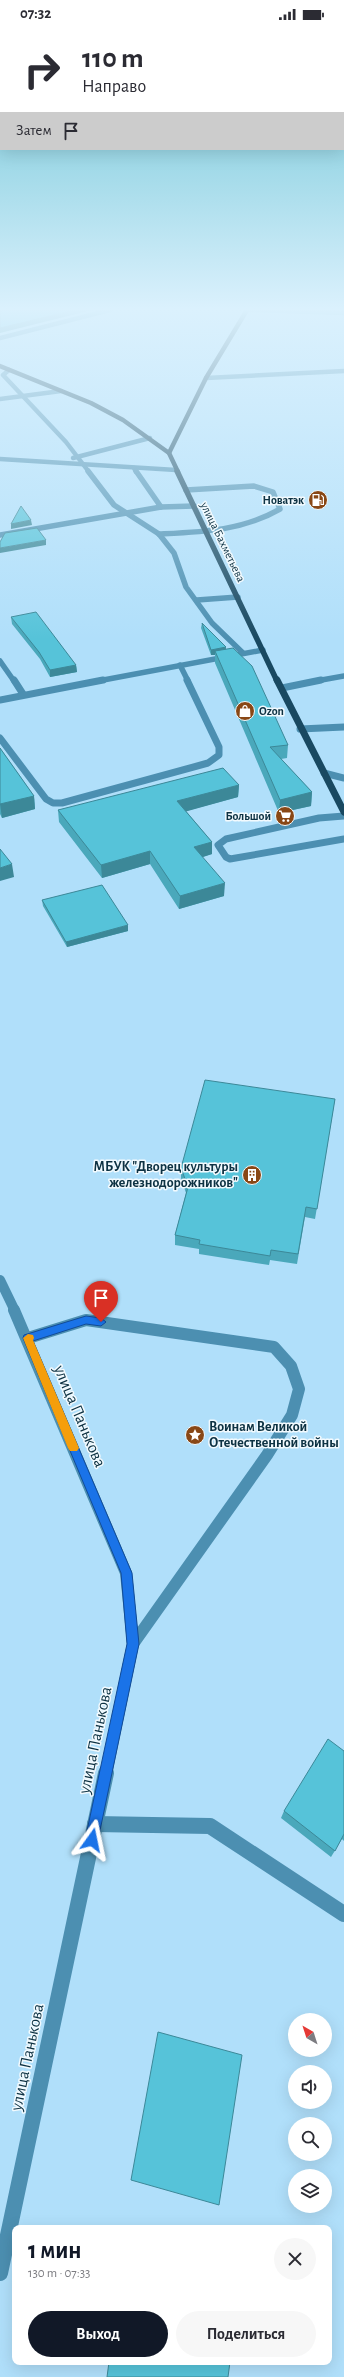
<!DOCTYPE html>
<html lang="ru">
<meta charset="utf-8">
<style>
:root{--surface:#fff;--page:#f7f7f7;--text:#2b2b33;--muted:#7c7c81;--accent:#111827}
body{margin:0;font-family:"Alegreya Sans",sans-serif;background:var(--page);color:var(--text);height:100vh;display:flex;flex-direction:column;font-size:15px;white-space:nowrap}
*{box-sizing:border-box;margin:0}
p{font-size:13px;color:var(--muted)}
.icon{flex:none;width:22px;height:22px;fill:none;stroke:currentColor;stroke-width:2;stroke-linecap:round;stroke-linejoin:round}
.map{position:relative;flex:1;overflow:hidden}
.details{position:absolute;left:12px;top:2197px;width:320px;height:140px;display:flex;flex-direction:column;background:var(--surface);border-radius:8px;box-shadow:0 4px 16px #0002}
.details>*{flex:none}
.banner{position:absolute;left:0px;top:0px;width:344px;height:122px;box-shadow:0 4px 16px #0002;background:#fff;color:var(--text);overflow:hidden}
.needle{width:26px;rotate:321deg}
.controls{position:absolute;left:288px;top:1985px;display:grid;gap:8px}
.controls a{display:grid;place-items:center;width:44px;height:44px;border-radius:50%;background:var(--surface);box-shadow:0 4px 16px #0002;font-size:20px}
.pin{position:absolute;display:grid;place-items:center;width:34px;height:34px;color:#fff;margin:-41px -17px;border-radius:50% 50% 50% 0;rotate:-45deg;box-shadow:0 0 4px #0007}
.pin .icon{rotate:45deg}
.me{position:absolute;width:44px;margin:-22px;rotate:12deg;stroke-linejoin:round;filter:drop-shadow(0 0 3px #0008)}
.turn{display:flex;align-items:center;gap:14px;height:84px;padding:0 16px;font-size:18px}
.turn .icon{width:52px;height:52px;stroke-width:2.5}
.turn b{display:block;font-size:28px;line-height:34px}
.then{display:flex;align-items:center;height:38px;padding:0 16px;background:#0003;gap:8px;font-size:15px}
.round{display:grid;place-items:center;flex:none;width:42px;height:42px;border-radius:21px;background:var(--page)}
.head{display:flex;align-items:center;justify-content:space-between;height:68px;padding:0 16px}
h1{font-size:24px;font-weight:600;line-height:30px;color:var(--accent)}
.button{display:flex;gap:8px;margin-top:auto;padding:8px 16px}
.button a{flex:1;height:46px;border-radius:24px;background:var(--accent);color:#fff;font-size:16px;font-weight:600;line-height:46px;text-align:center}
.button a+a{background:var(--page);color:var(--text)}
.status{display:flex;justify-content:space-between;align-items:center;height:28px;padding:0 20px;background:var(--surface);direction:ltr}
.status svg{height:11px;fill:currentColor}
.map>svg:first-child{display:block}
</style>
<div class="status"><b>07:32</b><svg viewBox="0 0 49 12"><path d="M0 12V9h3v3zM5 12V6h3v6zM10 12V3h3v9zM15 12V0h3v12zM26 1h20v11H26zM47 4h2v5h-2z"/></svg></div>
<div class="map">
<svg width="344" height="2349" viewBox="0 0 344 2349">
<rect width="100%" height="100%" fill="#b0dffa"/>
<g fill="none" stroke-linecap="round" stroke-linejoin="round">
<g stroke="#4c8fb1" stroke-width="4.5">
<polyline points="251,282 344,285"/>
<polyline points="0,310 110,282"/>
<polyline points="9,342 3,347 66,414 89,444"/>
<polyline points="206,350 344,343"/>
<polyline points="0,371 61,363"/>
<polyline points="73,430 150,410"/>
<polyline points="0,431 176,442"/>
<polyline points="134,440 136,444"/>
</g>
<g stroke="#4c8fb1" stroke-width="5.5">
<polyline points="88,443 114,477 159,506 174,525 186,559 212,595 243,625"/>
<polyline points="136,443 161,479"/>
<path d="M 159,506 C 202,504 242,503 280,481 L 273,464 L 254,458 L 186,462"/>
<polyline points="0,507 161,479 194,478"/>
<polyline points="197,572 238,569"/>
<polyline points="0,633 14,653"/>
<polyline points="180,637 188,653"/>
<polyline points="98,653 263,622"/>
<polyline points="316,653 344,648"/>
</g>
<g stroke="#4c8fb1" stroke-width="7">
<polyline points="14,652 23,666"/>
<polyline points="282,660 321,652"/>
<polyline points="0,672 103,652"/>
<polyline points="300,701 344,699"/>
<polyline points="0,710 46,771 53,775 62,775 208,735 219,727 219,719 187,652"/>
<polyline points="324,745 344,750"/>
<polyline points="344,788 319,790 226,811 218,817 226,829 230,831 344,811"/>
</g>
<polyline stroke="#4c8fb1" stroke-width="10" points="0,1252 15,1283"/>
<g stroke="#4c8fb1" stroke-width="12">
<polyline points="14,1282 126,1545 133,1616 106,1746"/>
<polyline points="28,1310 86,1292 274,1319 291,1338 299,1361 292,1387 267,1427 133,1616"/>
</g>
<g stroke="#4c8fb1" stroke-width="16">
<polyline points="95,1796 210,1798 344,1886"/>
<polyline points="0,2245 106,1745"/>
</g>
<g stroke="#194961" stroke-width="4.5">
<polyline points="0,338 91,375 123,392 169,425 178,444"/>
<polyline points="169,425 206,350 247,282"/>
</g>
<polyline stroke="#194961" stroke-width="5.5" points="177,443 277,653"/>
<polyline stroke="#194961" stroke-width="7" points="277,652 344,784"/>
</g>
<g fill="#4aa8bb">
<polygon points="11,589 76,637 77,644 50,649 40,631 12,596"/>
<polygon points="202,595 226,619 226,621 288,717 287,730 281,731 312,764 311,778 279,785 215,635 215,627 211,627 201,600"/>
<polygon points="0,720 34,768 35,781 2,790 0,786"/>
<polygon points="239,757 238,769 186,783 212,814 212,826 202,829 224,868 179,881 150,836 102,850 59,794 58,782"/>
<polygon points="42,872 128,903 67,919 43,878"/>
<polygon points="335,1071 315,1191 305,1189 297,1236 270,1232 269,1237 199,1226 199,1221 175,1217 175,1207 186,1165 181,1150 181,1140"/>
<polygon points="344,1723 344,1813 342,1811 331,1829 281,1790 284,1783"/>
</g>
<g fill="#3c8898">
<polygon points="75,282 92,282 0,305 0,300"/>
<polygon points="31,492 32,497 11,501 11,496"/>
<polygon points="46,512 46,517 0,525 0,520"/>
<polygon points="226,619 225,625 215,623 215,627 211,627 211,622"/>
<polygon points="76,637 77,644 50,649 50,642"/>
<polygon points="239,757 238,769 177,786 177,773"/>
<polygon points="312,764 311,778 279,785 280,772"/>
<polygon points="34,768 35,781 2,790 0,776"/>
<polygon points="212,814 212,826 194,832 194,819"/>
<polygon points="150,823 150,836 102,850 101,837"/>
<polygon points="12,836 14,849 0,853 0,840"/>
<polygon points="225,855 224,868 179,881 180,868"/>
<polygon points="128,897 128,903 67,919 66,914"/>
</g>
<g fill="#56c3d9" stroke="#3c8898">
<polygon points="0,282 75,282 0,300"/>
<polygon points="21,478 31,492 11,496"/>
<polygon points="37,500 46,512 0,520 0,514 5,505"/>
<polygon points="36,584 76,637 50,642 39,624 11,589"/>
<polygon points="202,595 226,619 211,622"/>
<polygon points="233,620 252,638 288,717 270,719 312,764 280,772 215,623"/>
<polygon points="0,720 34,768 0,776"/>
<polygon points="223,740 239,757 177,773 212,814 194,819 225,855 180,868 150,823 101,837 58,782"/>
<polygon points="0,821 12,836 0,840"/>
<polygon points="102,857 128,897 66,914 42,872"/>
<polygon points="205,1052 335,1071 317,1181 306,1179 298,1226 271,1222 270,1228 199,1216 200,1212 175,1207 188,1159 181,1140"/>
<polygon points="328,1711 344,1723 344,1806 335,1823 284,1783"/>
<polygon points="158,2004 242,2027 219,2177 131,2152"/>
<polygon points="109,2334 230,2334 228,2349 107,2349"/>
</g>
<linearGradient id="sky" x2="0" y2="1"><stop stop-color="#69c3d4"/><stop offset="0.46" stop-color="#dbf1fd"/><stop offset="1" stop-color="#dbf1fd" stop-opacity="0"/></linearGradient>
<rect width="344" height="611" fill="url(#sky)"/>
<polygon fill="#1a73e8" stroke="#114b97" points="86,1288 101,1290 106,1294 101,1298 86,1296 33,1313 132,1545 139,1616 98,1812 96,1816 92,1818 87,1816 85,1812 127,1616 121,1545 23,1310 24,1307"/>
<polygon fill="#f59e0b" points="28,1306 33,1307 34,1310 33,1312 79,1420 77,1423 70,1423 68,1420 23,1310"/>
<defs>
<g id="fuel-disc" transform="scale(1)"><circle r="9.5" fill="#894715" stroke="#f2fafe"/><path d="M-5.5-6h7V0h2V4h1.3V-2.5L3-4.5l.8-.8L6-3V5H2.5V1h-1V6h-7ZM-4.2-4.7v3.2H.2V-4.7Z" fill="#fff"/></g>
<g id="shop-disc" transform="scale(1)"><circle r="9.5" fill="#894715" stroke="#f2fafe"/><path d="M-5-2.5h2.3a2.7 3.5 0 0 1 5.4 0H5L5.5 6h-11ZM-1.5-2.5h3a1.5 2.3 0 0 0-3 0Z" fill="#fff"/></g>
<g id="supermarket-disc" transform="scale(1)"><circle r="9.5" fill="#894715" stroke="#f2fafe"/><path d="M-6-5.5h2.5l.6 2H6L4.5 2H-2.5L-4.4-4H-6ZM-1.5 3.2a1.3 1.3 0 1 0 .1 0ZM3 3.2a1.3 1.3 0 1 0 .1 0Z" fill="#fff"/></g>
<g id="building-disc" transform="scale(1)"><circle r="9.5" fill="#894715" stroke="#f2fafe"/><path d="M-4-6H4V6H1V3H-1V6H-4ZM-2.5-4.3h1.7v1.8h-1.7ZM.8-4.3h1.7v1.8H.8ZM-2.5-1h1.7V.8h-1.7ZM.8-1h1.7V.8H.8Z" fill="#fff"/></g>
<g id="sight-disc" transform="scale(1)"><circle r="9.5" fill="#894715" stroke="#f2fafe"/><path d="M0-6L1.8-2.2L6-1.7L2.9 1.2L3.7 5.4L0 3.3L-3.7 5.4L-2.9 1.2L-6-1.7L-1.8-2.2Z" fill="#fff"/></g>
</defs>
<g fill-rule="evenodd">
<use href="#fuel-disc" x="318" y="472"/>
<use href="#shop-disc" x="245" y="683"/>
<use href="#supermarket-disc" x="285" y="788"/>
<use href="#building-disc" x="252" y="1147"/>
<use href="#sight-disc" x="195" y="1407"/>
</g>
<g text-anchor="middle" dominant-baseline="central" stroke-width="3" stroke-linejoin="round" paint-order="stroke">
<g font-size="12" font-weight="bold" fill="#0d3243" stroke="#f2fafe" text-anchor="end">
<text x="304" y="472">Новатэк</text>
<text x="259" y="683" text-anchor="start">Ozon</text>
<text x="271" y="788">Большой</text>
</g>
<g font-size="12" fill="#0d3243" stroke="#f2fafe">
<text transform="translate(223 514) rotate(64)">улица Бахметьева</text>
</g>
<g font-size="14" font-weight="bold" fill="#0d3243" stroke="#f2fafe" text-anchor="end">
<text x="238" y="1139">МБУК "Дворец культуры<tspan x="238" dy="16">железнодорожников"</tspan></text>
<text x="209" y="1399" text-anchor="start">Воинам Великой<tspan x="209" dy="16">Отечественной войны</tspan></text>
</g>
<g font-size="17" fill="#0d3243" stroke="#f2fafe">
<text transform="translate(80 1388) rotate(67)">улица Панькова</text>
<text transform="translate(95 1712) rotate(-78)">улица Панькова</text>
<text transform="translate(27 2029) rotate(-78)">улица Панькова</text>
</g>
</g>
</svg>
<div class="controls">
<a><svg class="needle" viewBox="-14 -14 28 28"><path d="M0-13l5 13h-10z" fill="#e53935"/><path d="M0 13l5-13h-10z" fill="#7c7c81"/></svg></a>
<a><svg class="icon" aria-label="sound" viewBox="0 0 24 24"><path d="M4 9h4l5-4v14l-5-4H4zM17 9q2 3 0 6"/></svg></a>
<a><svg class="icon" aria-label="search" viewBox="0 0 24 24"><circle cx="10" cy="10" r="6"/><path d="M15 15l6 6"/></svg></a>
<a><svg class="icon" aria-label="layers" viewBox="0 0 24 24"><path d="M12 4l9 5-9 5-9-5zM3 14l9 5 9-5"/></svg></a>
</div>
<div class="pin" style="left:101px;top:1294px;background:#d93025"><svg class="icon" aria-label="arrive" viewBox="0 0 24 24"><path d="M6 21V4h12l-3 4 3 4H6"/></svg></div>
<svg class="me" style="left:92px;top:1812px" viewBox="-20 -20 40 40"><path d="M0-17L14 15 0 8-14 15z" fill="#1a73e8" stroke="#fff" stroke-width="4"/></svg>
<div class="banner">
<div class="turn"><svg class="icon" aria-label="right" viewBox="0 0 24 24"><path d="M7 20v-9h11M14 6l5 5-5 5"/></svg><div><b>110 m</b>Направо</div></div>
<div class="then">Затем<svg class="icon" aria-label="arrive" viewBox="0 0 24 24"><path d="M6 21V4h12l-3 4 3 4H6"/></svg></div>
</div>
<section class="details">
<div class="head"><div><h1>1 мин</h1><p>130 m · 07:33</p></div><a class="round"><svg class="icon" aria-label="close" viewBox="0 0 24 24"><path d="M6 6l12 12M18 6L6 18"/></svg></a></div>
<div class="button"><a>Выход</a><a>Поделиться</a></div>
</section>
</div>
